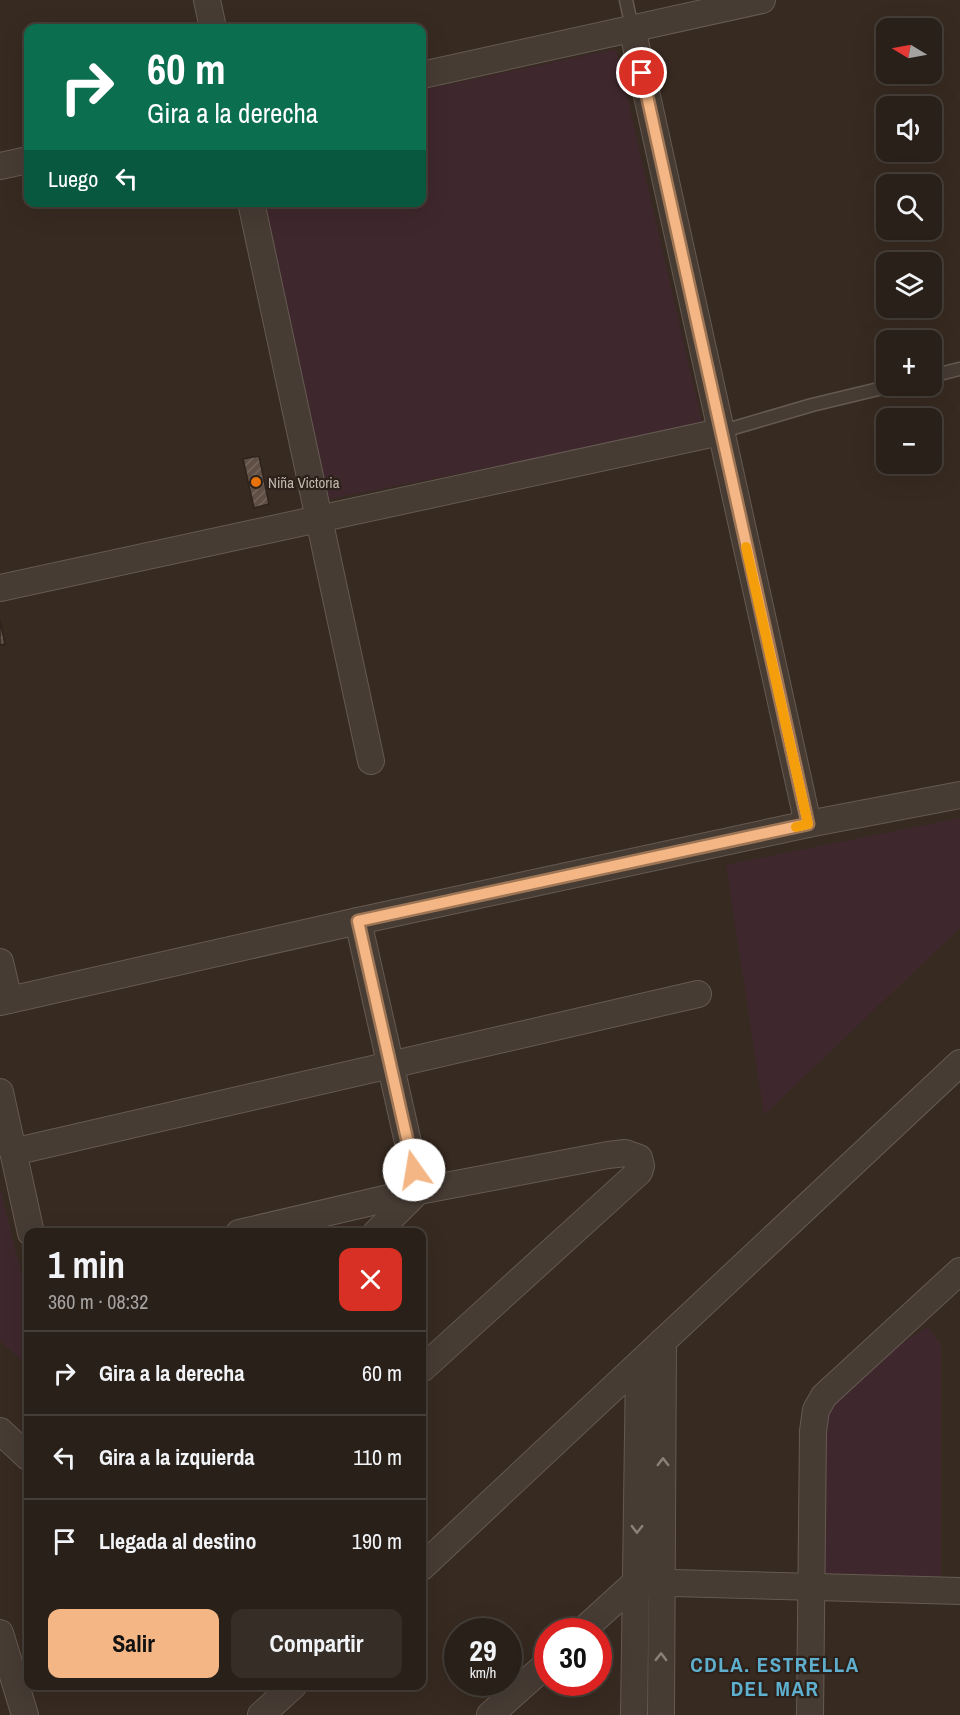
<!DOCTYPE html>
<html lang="es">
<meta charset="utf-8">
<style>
:root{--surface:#292019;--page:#352d26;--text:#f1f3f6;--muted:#a5a3a2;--line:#453e38;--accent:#f3b684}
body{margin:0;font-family:"Archivo Narrow",sans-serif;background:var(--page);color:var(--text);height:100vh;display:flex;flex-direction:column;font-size:22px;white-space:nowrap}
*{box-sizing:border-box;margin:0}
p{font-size:20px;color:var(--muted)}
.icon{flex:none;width:33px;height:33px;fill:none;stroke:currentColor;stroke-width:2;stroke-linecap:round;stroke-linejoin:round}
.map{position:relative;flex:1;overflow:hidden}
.drawer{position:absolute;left:24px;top:1228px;width:402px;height:462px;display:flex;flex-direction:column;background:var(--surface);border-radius:12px;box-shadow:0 6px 24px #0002,0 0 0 2px var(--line)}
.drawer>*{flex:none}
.banner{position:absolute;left:24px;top:24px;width:402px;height:183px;border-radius:12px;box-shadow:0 6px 24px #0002,0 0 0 2px var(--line);background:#0b6e4f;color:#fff;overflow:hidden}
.needle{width:39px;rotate:280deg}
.controls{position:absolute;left:876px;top:18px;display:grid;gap:12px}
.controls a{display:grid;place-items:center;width:66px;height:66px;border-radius:12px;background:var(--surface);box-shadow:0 6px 24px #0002,0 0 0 2px var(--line);font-size:30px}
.speed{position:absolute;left:444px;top:1618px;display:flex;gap:12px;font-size:30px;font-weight:700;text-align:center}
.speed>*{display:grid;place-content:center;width:78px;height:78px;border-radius:50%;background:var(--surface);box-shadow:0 6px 24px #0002,0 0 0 2px var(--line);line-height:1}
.speed small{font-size:15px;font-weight:400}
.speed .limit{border:9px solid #d22;background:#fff;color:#111}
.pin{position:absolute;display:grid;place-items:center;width:51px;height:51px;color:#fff;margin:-26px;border:3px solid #fff;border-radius:50%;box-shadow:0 2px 6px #0007}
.me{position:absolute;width:66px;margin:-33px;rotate:347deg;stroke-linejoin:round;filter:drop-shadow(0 0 4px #0008)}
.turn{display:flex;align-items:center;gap:21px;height:126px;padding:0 24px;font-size:27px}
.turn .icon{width:78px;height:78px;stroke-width:2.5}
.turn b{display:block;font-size:42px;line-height:51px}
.then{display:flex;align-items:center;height:57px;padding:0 24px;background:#0003;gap:12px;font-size:22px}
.round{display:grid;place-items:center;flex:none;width:63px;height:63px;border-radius:12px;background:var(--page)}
.summary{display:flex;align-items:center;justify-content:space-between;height:102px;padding:0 24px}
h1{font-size:36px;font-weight:700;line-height:45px}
.action{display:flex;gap:12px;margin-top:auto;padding:12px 24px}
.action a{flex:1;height:69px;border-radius:12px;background:var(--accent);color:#111;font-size:24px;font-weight:700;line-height:69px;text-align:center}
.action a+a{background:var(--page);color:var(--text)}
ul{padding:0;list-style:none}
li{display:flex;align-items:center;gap:18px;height:84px;padding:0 24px;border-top:2px solid var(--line)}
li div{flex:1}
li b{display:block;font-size:22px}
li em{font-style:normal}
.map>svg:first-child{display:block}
</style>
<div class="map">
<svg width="960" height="1715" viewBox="0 0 960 1715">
<defs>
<pattern id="building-hatch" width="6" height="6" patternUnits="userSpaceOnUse" patternTransform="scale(1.5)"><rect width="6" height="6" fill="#5f4f44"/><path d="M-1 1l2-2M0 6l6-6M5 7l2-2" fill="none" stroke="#74665c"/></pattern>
</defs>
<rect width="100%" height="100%" fill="#372a21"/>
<g fill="#3f282d">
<polygon points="616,49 703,426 314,502 255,203 422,202 422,90"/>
<polygon points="960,818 960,928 764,1115 726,865"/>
<polygon points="0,1188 28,1300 27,1365 0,1341"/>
<polygon points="928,1327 941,1345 941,1587 821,1585 816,1422 896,1346"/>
</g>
<g fill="url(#building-hatch)" stroke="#2e231c" stroke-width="1.5">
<polygon points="259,456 269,504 254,508 243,459"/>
<polygon points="0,621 5,644 0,645"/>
</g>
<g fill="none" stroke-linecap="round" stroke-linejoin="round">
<g stroke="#655a52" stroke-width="15">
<g id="lane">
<polyline points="626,0 632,28"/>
<polyline points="932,376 959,369"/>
<polyline points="720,432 812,405 891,386"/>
</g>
</g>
<g stroke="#655a52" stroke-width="28">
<g id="street">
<polyline points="207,0 213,28"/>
<polyline points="632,28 808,824"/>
<polyline points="422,75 762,0"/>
<polyline points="0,166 28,160"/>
<polyline points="251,202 371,761"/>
<polyline points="0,588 720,432"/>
<polyline points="358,921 419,1191"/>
<polyline points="0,962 9,1000"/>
<polyline points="0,1002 358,921 808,824 960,795"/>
<polyline points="0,1092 31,1233"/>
<polyline points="13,1152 698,994"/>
<polyline points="239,1233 419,1191 608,1155 625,1153 639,1158 641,1166 639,1172 422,1369"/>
<polyline points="376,1233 418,1191"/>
<polyline points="0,1431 28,1457"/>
<polyline points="422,1567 960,1063"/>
<polyline points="581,1632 636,1582 960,1591"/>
<polyline points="0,1633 25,1715"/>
<polyline points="261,1715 293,1686"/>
<polyline points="490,1715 548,1663"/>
<polyline points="634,1715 639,1365"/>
<polyline points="661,1715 663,1341"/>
<polyline points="810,1715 813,1431 816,1410 824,1396 960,1271"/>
</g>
</g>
<use href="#lane" stroke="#473c34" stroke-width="12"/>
<use href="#street" stroke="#473c34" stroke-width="26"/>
</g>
<defs><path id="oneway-chevron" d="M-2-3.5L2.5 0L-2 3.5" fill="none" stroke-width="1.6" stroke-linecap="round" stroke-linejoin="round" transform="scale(1.5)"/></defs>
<g stroke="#8c8078">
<use href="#oneway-chevron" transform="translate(663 1462) rotate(-90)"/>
<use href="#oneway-chevron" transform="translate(637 1529) rotate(91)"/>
<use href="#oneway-chevron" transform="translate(661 1657) rotate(-89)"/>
</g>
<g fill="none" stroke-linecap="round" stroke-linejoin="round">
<g stroke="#9e7656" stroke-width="15">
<polyline id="route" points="414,1170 358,921 808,824 642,73"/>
</g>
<use href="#route" stroke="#f3b684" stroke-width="10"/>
<polyline stroke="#f59e0b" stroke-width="10" points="746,547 808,824 796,827"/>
</g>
<circle fill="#e8710a" stroke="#2c211a" stroke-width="2" cx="256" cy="482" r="6"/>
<g text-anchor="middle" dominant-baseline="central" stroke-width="4.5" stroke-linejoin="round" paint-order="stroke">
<g font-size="15" fill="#c4b8af" stroke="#2c211a" text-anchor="start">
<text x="268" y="482">Niña Victoria</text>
</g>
<g font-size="21" font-weight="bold" letter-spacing="1.5" fill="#5fb0cf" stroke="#2c211a">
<text x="775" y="1664">CDLA. ESTRELLA<tspan x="775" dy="24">DEL MAR</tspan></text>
</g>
</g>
</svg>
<div class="controls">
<a><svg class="needle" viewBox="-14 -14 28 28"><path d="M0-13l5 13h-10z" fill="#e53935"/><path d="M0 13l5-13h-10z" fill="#a5a3a2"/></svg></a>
<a><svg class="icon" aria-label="sound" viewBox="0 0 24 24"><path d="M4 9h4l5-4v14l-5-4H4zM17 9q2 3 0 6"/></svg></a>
<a><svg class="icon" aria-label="search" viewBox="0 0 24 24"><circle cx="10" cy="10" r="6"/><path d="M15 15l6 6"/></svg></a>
<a><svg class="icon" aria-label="layers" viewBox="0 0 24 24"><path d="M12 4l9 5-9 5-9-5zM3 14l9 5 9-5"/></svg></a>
<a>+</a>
<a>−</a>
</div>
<div class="speed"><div>29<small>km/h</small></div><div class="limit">30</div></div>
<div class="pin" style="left:642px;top:73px;background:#d93025"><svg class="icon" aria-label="arrive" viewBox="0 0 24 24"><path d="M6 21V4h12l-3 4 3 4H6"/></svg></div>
<svg class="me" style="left:414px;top:1170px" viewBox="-20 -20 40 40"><circle r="19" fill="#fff"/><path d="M0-13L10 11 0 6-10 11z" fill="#f3b684"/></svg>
<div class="banner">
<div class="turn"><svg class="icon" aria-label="right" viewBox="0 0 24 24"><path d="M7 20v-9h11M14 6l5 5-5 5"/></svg><div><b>60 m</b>Gira a la derecha</div></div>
<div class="then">Luego<svg class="icon" aria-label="left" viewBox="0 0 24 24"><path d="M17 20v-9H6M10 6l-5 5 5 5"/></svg></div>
</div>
<section class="drawer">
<div class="summary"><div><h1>1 min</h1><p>360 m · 08:32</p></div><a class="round" style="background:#d93025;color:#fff"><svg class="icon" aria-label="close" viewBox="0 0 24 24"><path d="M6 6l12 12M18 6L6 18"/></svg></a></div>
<ul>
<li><svg class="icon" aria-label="right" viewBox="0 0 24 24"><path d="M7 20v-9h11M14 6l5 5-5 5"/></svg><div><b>Gira a la derecha</b></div><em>60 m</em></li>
<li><svg class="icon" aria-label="left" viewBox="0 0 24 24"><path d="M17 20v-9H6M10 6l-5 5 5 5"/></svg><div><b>Gira a la izquierda</b></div><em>110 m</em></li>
<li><svg class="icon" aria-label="arrive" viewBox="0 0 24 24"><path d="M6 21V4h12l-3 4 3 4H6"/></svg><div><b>Llegada al destino</b></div><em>190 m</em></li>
</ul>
<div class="action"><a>Salir</a><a>Compartir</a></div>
</section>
</div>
